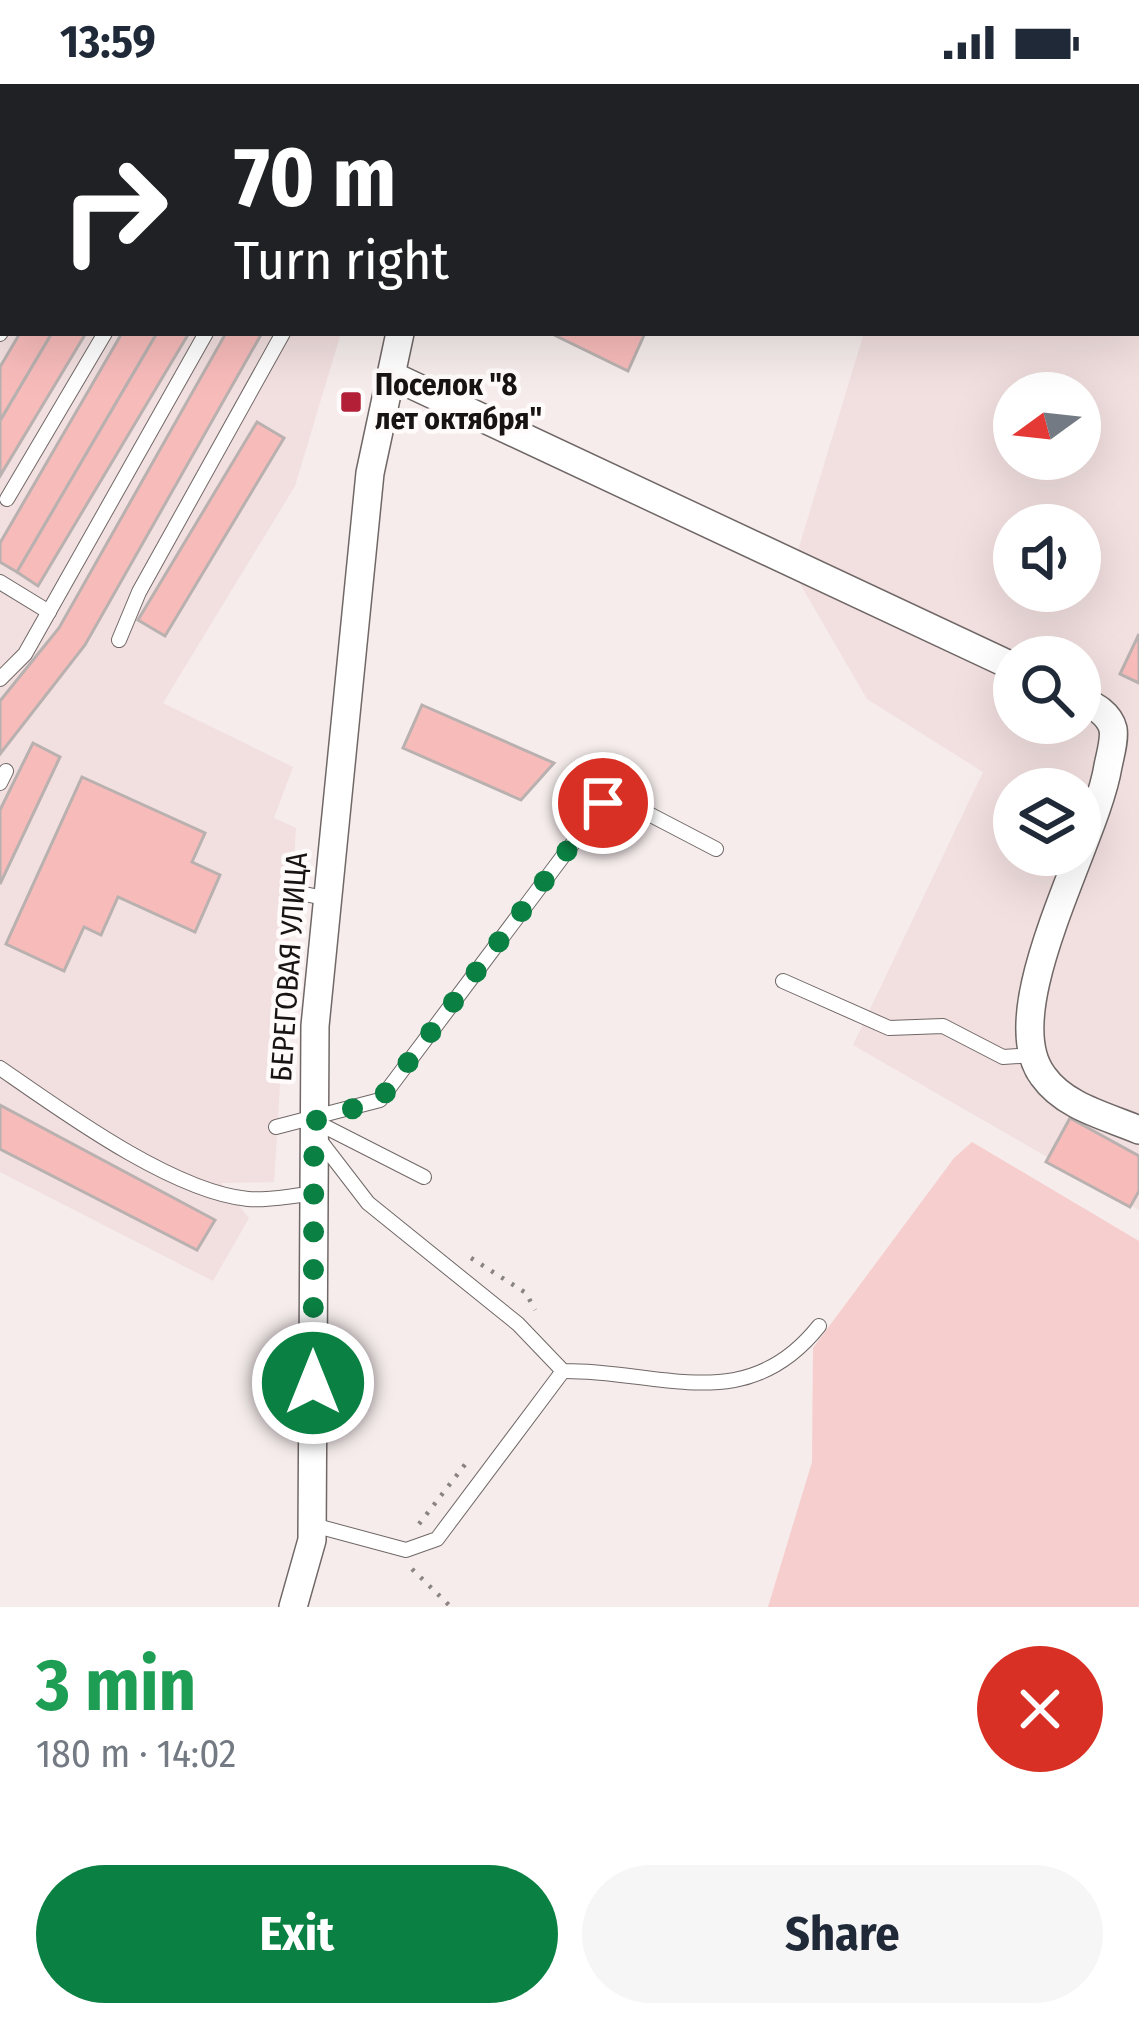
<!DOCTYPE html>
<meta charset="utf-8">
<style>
:root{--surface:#fff;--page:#f6f6f7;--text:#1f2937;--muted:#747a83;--accent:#0b8043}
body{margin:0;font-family:"Fira Sans Condensed",sans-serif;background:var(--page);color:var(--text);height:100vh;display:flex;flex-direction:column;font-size:45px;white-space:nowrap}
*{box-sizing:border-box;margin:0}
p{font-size:39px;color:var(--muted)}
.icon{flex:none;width:66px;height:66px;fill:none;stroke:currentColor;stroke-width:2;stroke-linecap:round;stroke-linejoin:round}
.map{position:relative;height:1523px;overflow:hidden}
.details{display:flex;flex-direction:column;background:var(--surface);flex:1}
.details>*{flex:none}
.top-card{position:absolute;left:0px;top:0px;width:1140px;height:252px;box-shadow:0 12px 48px #0002;background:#202124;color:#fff;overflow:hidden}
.needle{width:78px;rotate:255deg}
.controls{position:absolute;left:993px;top:288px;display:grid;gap:24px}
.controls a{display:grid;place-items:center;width:108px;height:108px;border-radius:50%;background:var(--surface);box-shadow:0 12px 48px #0002;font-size:60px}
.pin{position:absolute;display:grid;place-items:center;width:102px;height:102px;color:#fff;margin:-51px;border:6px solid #fff;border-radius:50%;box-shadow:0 3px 12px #0007}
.me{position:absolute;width:132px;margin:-66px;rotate:0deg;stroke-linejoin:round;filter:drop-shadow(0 0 9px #0008)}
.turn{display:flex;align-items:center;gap:42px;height:252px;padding:0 36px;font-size:54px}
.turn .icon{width:156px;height:156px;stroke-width:2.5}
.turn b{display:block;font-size:84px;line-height:102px}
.round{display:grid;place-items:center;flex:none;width:126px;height:126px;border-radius:63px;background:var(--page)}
.overview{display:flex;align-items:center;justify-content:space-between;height:204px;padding:0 36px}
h1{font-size:72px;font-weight:700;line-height:90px;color:#1e9e55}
.action{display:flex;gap:24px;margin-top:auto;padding:24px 36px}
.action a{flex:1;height:138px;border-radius:72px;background:var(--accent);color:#fff;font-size:48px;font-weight:700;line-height:138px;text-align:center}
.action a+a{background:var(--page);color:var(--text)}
.status{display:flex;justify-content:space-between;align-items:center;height:84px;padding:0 60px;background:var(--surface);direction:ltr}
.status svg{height:33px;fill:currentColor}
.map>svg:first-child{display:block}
</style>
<div class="status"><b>13:59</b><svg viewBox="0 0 49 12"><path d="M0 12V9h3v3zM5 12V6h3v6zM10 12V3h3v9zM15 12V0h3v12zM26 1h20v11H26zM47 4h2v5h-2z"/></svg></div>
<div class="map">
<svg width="1139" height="1523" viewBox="0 0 1139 1523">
<rect width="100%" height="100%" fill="#f6ecec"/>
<g fill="#f2dfdf" fill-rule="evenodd">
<path d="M 1137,5 L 1139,6 L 1139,1126 L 853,961 L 983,688 L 867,615 L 792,486 L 864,249 L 1137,249 ZM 1014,309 L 1080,309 L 1080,375 L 1014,375 ZM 1014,441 L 1080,441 L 1080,507 L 1014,507 ZM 1014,573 L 1080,573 L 1080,639 L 1014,639 ZM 1014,705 L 1080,705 L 1080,771 L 1014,771 Z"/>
<polygon points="0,50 3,249 341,249 295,402 163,619 293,683 274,734 296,744 274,1098 221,1099 249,1134 213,1197 0,1088"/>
</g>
<polygon fill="#f6cecd" points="972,1058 1139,1157 1139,1523 768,1523 812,1378 813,1264 954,1074"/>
<g fill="#f7bbba" stroke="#b9b1b0" stroke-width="3">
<polygon points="20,249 52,249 0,337 0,283"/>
<polygon points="52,249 86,249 0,392 0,337"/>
<polygon points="122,249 157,249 17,488 0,478 0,459"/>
<polygon points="157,249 189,249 38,502 17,488"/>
<polygon points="226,249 262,249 85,561 0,670 0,617 59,544"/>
<polygon points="550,249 645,249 628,287"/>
<polygon points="257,338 284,354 165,552 138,536"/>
<polygon points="1139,550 1139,599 1120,590"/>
<polygon points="422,621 554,679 521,716 403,664"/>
<polygon points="33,659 60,673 0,800 0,726"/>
<polygon points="82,693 205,749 192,778 220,791 195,848 118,813 101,851 84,843 64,887 6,860"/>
<polygon points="0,1021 215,1136 197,1166 0,1065"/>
<polygon points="1070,1034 1139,1072 1139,1107 1130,1123 1046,1078"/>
</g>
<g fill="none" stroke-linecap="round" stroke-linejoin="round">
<g stroke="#706867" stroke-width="16">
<g id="lane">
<polyline points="369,0 372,3"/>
<polyline points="0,250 3,245"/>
<polyline points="7,415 105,249"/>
<polyline points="0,498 49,528"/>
<polyline points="119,556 139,508 283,249"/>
<polyline points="0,595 25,570 206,249"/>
<polyline points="0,699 6,687"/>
<polyline points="290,807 324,814"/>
<polyline points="783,897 889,944 943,942 1003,973 1034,971"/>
<path d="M 0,984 C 62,1027 173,1108 248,1115 C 269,1117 293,1111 314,1110"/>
<polyline points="314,1037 424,1093"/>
<polyline points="276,1043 380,1016 603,719 624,717 716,765"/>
<path d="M 318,1054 L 368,1119 L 518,1240 L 563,1287 C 661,1286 746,1334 819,1242"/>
<polyline points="313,1441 406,1466 437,1455 563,1287"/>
</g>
</g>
<g stroke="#706867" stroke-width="30">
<g id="street">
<polyline points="445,3 445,0"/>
<polyline points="0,26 3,27"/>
<polyline points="393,292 1014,583"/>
<path d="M 1080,615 C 1094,622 1109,629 1113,645 C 1115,655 1110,672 1108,682 C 1096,758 994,927 1043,992 C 1065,1023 1106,1032 1139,1046"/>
<polyline points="293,1523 312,1456 315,942 370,389 400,249"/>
</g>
</g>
<g stroke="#8a8383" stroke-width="4.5" stroke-dasharray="3 9" stroke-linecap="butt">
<polyline points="471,1174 526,1209 535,1226"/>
<polyline points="419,1440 467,1378"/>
<polyline points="412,1485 451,1523"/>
</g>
<use href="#lane" stroke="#fff" stroke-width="14"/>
<use href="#street" stroke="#fff" stroke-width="27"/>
</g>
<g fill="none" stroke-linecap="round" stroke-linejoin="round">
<polyline stroke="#0b8043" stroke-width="21" stroke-dasharray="0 37.8" points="313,1299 314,1037 380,1016 603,719"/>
</g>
<rect fill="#b21f36" stroke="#fffbfb" stroke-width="4.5" x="339" y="306" width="24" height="24" rx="6"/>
<g text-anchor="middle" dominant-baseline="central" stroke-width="9" stroke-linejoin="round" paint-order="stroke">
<g font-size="30" font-weight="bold" fill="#181414" stroke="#fffbfb" text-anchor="start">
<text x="375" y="301">Поселок "8<tspan x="375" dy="34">лет октября"</tspan></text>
</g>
<g font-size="30" fill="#181414" stroke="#fffbfb">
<text transform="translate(289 883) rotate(-86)">БЕРЕГОВАЯ УЛИЦА</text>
</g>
</g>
</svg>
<div class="controls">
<a><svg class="needle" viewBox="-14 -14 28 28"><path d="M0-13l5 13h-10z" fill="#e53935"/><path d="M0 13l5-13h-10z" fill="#747a83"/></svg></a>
<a><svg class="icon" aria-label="sound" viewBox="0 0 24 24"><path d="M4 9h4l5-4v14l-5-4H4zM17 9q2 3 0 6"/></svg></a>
<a><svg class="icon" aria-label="search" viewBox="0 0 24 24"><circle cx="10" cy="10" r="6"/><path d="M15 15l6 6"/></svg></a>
<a><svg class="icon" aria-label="layers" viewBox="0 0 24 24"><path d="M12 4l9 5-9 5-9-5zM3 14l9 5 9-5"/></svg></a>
</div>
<div class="pin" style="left:603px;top:719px;background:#d93025"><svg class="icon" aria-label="arrive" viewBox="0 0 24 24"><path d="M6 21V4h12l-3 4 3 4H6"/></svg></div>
<svg class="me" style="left:313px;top:1299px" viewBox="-20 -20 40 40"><circle r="17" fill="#0b8043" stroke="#fff" stroke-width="3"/><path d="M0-11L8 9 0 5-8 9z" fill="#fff"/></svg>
<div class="top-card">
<div class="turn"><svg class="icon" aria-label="right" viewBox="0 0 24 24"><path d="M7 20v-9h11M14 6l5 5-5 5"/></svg><div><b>70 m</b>Turn right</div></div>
</div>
</div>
<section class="details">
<div class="overview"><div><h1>3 min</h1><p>180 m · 14:02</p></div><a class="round" style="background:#d93025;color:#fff"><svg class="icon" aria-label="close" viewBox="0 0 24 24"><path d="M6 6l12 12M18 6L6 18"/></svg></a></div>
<div class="action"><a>Exit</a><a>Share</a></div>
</section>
